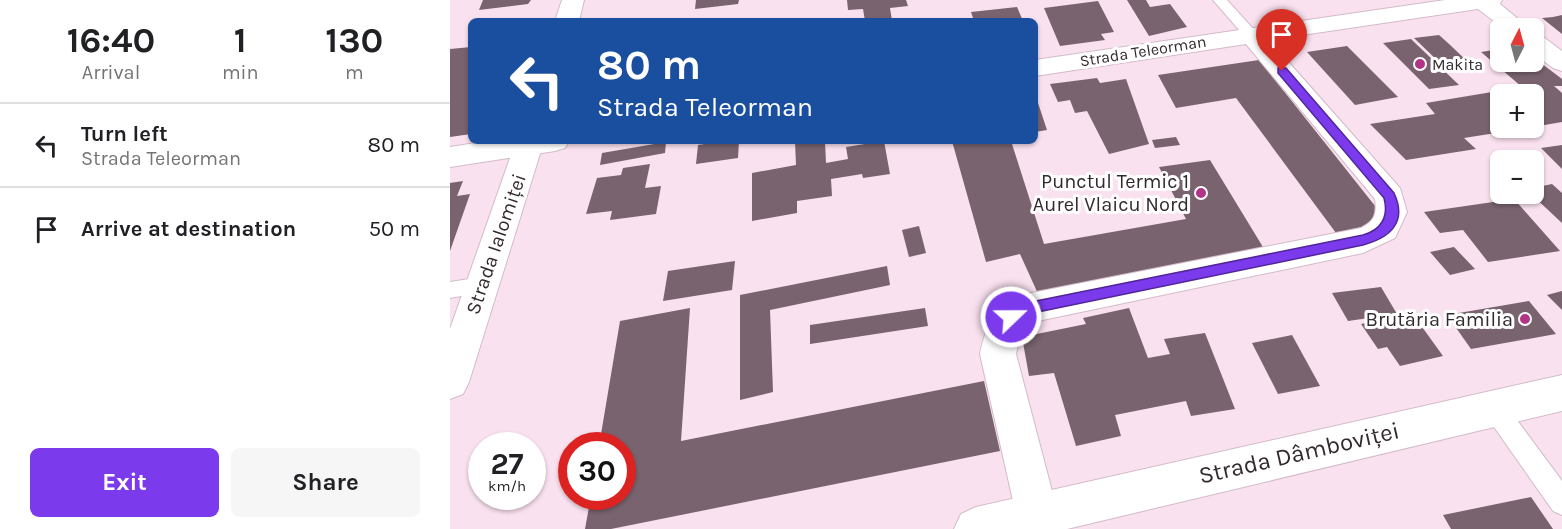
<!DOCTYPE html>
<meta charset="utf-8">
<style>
:root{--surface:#fff;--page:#f6f6f6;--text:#202124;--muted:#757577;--line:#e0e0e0;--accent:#7c3aed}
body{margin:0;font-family:Karla,sans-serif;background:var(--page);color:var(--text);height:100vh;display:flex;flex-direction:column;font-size:22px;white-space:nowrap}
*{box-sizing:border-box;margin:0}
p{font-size:20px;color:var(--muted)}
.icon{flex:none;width:33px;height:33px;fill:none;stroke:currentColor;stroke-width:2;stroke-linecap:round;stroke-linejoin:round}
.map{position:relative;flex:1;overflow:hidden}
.drawer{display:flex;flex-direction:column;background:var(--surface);width:450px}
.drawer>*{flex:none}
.guide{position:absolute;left:18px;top:18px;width:570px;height:126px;border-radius:9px;box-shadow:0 2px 4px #0004;background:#1a4fa0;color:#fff;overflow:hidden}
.needle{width:39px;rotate:6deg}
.fabs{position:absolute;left:1040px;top:18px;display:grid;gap:12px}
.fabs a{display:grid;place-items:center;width:54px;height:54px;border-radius:9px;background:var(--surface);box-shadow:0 2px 4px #0004;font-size:30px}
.speed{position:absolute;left:18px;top:432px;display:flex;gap:12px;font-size:30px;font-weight:700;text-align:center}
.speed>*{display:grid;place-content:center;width:78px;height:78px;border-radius:50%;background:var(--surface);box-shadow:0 2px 4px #0004;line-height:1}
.speed small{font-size:15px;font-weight:400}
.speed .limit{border:9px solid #d22;background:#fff;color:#111}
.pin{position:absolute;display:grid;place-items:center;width:51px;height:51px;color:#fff;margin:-62px -26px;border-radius:50% 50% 50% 0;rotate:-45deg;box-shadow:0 0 6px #0007}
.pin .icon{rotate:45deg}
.me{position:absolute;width:66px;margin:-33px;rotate:68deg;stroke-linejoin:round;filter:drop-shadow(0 0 4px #0008)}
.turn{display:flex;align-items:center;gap:21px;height:126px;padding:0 30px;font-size:27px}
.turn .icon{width:78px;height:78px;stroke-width:2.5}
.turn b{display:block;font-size:42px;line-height:51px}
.eta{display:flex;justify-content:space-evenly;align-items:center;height:102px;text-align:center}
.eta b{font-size:36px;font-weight:700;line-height:42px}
.cta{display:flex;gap:12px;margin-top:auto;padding:12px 30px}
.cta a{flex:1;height:69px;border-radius:9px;background:var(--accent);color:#fff;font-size:24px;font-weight:700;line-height:69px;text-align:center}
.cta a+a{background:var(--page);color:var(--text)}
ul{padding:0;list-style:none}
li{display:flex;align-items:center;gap:18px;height:84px;padding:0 30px;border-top:2px solid var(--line)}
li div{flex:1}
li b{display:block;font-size:22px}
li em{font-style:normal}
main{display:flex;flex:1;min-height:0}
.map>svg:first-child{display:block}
</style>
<main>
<section class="drawer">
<div class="eta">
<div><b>16:40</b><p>Arrival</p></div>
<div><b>1</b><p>min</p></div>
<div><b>130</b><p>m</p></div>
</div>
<ul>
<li><svg class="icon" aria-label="left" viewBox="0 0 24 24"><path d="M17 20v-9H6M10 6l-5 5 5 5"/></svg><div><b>Turn left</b><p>Strada Teleorman</p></div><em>80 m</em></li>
<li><svg class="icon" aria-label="arrive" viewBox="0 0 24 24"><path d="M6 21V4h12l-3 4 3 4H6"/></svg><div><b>Arrive at destination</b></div><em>50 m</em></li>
</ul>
<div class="cta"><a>Exit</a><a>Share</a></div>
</section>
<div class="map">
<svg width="1112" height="529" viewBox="0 0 1112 529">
<rect width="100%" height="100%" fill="#fae1ef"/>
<g fill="#78636e">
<polygon points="33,0 81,0 78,4 29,10"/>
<polygon points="246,0 289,0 288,4 245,9"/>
<polygon points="397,0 456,0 458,6 440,8 442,21 415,21 413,9 398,10"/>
<polygon points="677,0 696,0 700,7 720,4 737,27 699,36"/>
<polygon points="648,1 664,32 651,34 655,40 610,46 594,8"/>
<polygon points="567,7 573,21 524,21 521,12"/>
<polygon points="1112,15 1112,34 1092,18 1103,17"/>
<polygon points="989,35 998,43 1017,61 991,64 964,38"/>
<polygon points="961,39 1009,85 979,89 933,43"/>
<polygon points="897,46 948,97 905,105 857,52"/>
<polygon points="21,47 21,134 0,137 0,49"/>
<polygon points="1050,49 1050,62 1083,62 1083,57 1112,79 1112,86 1104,86 1112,93 1112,122 1083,127 1083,94 1050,94 1050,128 1071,129 1014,138 1026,149 956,160 920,124 985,114 976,103 1072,87 1031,52"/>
<polygon points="809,60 937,221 886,233 786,98 726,108 708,75"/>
<polygon points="647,78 650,83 676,79 699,144 659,154 637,111 625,113 620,100 608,102 600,84"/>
<polygon points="585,95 585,94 597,130 585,132"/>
<polygon points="726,137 730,145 705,148 702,140"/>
<polygon points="274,141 289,141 288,158 246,164 248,145"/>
<polygon points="345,141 375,141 376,163 398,159 396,147 434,141 440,174 413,178 412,174 381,179 382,196 347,201 347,213 302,221 302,173 346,165"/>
<polygon points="502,141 561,141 594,244 736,219 709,167 760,160 816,252 589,296 570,254 536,262"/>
<polygon points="216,142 215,153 150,165 152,153"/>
<polygon points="1112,145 1112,169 1091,148"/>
<polygon points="200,164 195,188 211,186 206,214 160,220 162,211 136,214 147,178 171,175 173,168"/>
<polygon points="13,181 7,196 20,194 0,251 0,183"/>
<polygon points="1102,184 1112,193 1112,223 1081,194 1083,194 1083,188"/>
<polygon points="1064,199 1110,251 1038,262 1013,230 990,233 974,212"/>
<polygon points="469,226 476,253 459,257 452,230"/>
<polygon points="1004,247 1025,269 1000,275 980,252"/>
<polygon points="285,261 282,290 213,301 218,271"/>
<polygon points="437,266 440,285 320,310 323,392 290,400 290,295"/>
<polygon points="931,287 947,314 898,321 882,293"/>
<polygon points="1112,291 1112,310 1097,295"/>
<polygon points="1079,301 1106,334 1021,349 997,315"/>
<polygon points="240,308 231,441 534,381 550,451 161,529 135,529 141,496 172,496 172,446 149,446 170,321"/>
<polygon points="475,308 478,326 360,344 360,325"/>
<polygon points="679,308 698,358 720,354 714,339 755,333 785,409 741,416 736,401 665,415 671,436 626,446 604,373 579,376 572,337 636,324 633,318"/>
<polygon points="962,313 993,356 950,366 937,347 928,349 911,324"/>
<polygon points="842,335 870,386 828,394 802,343"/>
<polygon points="1081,497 1103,529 1001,529 993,515"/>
</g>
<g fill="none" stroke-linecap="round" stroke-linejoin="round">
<g stroke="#d2bbc8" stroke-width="2">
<g id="lane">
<polygon points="763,0 777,0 806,32 806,38 796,38"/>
<polygon points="32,277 39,279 42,285 39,291 0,298 0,282"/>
<polygon points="1045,398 1053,401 1112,481 1112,515 1103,511 1037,417 1034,409 1037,401"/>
</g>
</g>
<g stroke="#d2bbc8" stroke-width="2">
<g id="street">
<path d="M 995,0 L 1052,0 L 1050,4 L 1079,28 L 1053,28 L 1028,9 L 819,40 L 950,188 L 957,212 L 945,238 L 913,253 L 588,321 L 570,335 L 566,354 L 608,514 L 602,529 L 572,529 L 566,514 L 530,354 C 536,321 550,304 581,293 L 911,228 C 925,221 927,214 925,199 L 796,44 L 585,76 L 585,60 Z"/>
<polygon points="1083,34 1092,36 1112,51 1112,71 1103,68 1083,53"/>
<polygon points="39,141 119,141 115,148 105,151 0,167 0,147"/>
</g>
</g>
<g stroke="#d2bbc8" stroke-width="2">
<g id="secondary">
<polygon points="112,0 134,0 129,21 105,21"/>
<polygon points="66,141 94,141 19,382 13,394 0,399 0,329"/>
<polygon points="1112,375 1112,411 617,529 504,529 511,514 526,507"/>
</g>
</g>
<use href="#lane" fill="#fff" fill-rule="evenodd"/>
<use href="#street" fill="#fff" fill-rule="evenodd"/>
<use href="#secondary" fill="#fff" fill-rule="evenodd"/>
</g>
<path fill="#7c3aed" stroke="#51269a" stroke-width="1.5" d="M 828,68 L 836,68 L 944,193 C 958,223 939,238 913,245 L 583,313 L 561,323 L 556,322 L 554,317 L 556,313 L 581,302 L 913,235 C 931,230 939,217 934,198 L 828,73 Z"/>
<g fill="#b03587" stroke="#fff" stroke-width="2">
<circle cx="970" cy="64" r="6"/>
<circle cx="751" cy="193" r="6"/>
<circle cx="1075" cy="319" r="6"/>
</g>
<g text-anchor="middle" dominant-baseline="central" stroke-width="6" stroke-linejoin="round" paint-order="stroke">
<g font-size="16" fill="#332a2f" stroke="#fff">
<text transform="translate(693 51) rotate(-9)">Strada Teleorman</text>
</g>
<g font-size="16" fill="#332a2f" stroke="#fff" text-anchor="start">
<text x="982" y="64">Makita</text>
</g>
<g font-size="20" fill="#332a2f" stroke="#fff" text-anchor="end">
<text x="739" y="181">Punctul Termic 1<tspan x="739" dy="23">Aurel Vlaicu Nord</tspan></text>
<text x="1063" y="319">Brutăria Familia</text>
</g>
<g font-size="20" fill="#332a2f" stroke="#fff">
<text transform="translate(46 244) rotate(-71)">Strada Ialomiței</text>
</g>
<g font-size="24" fill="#332a2f" stroke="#fff">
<text transform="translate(849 453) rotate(-13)">Strada Dâmboviței</text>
</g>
</g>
</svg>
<div class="fabs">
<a><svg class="needle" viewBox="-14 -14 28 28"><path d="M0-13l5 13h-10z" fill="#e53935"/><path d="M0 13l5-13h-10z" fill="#757577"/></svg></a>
<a>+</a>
<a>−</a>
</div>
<div class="speed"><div>27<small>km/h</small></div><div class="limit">30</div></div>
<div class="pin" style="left:832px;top:71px;background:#d93025"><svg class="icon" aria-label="arrive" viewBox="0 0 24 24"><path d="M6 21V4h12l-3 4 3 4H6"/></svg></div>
<svg class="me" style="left:561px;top:317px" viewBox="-20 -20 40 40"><circle r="17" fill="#7c3aed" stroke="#fff" stroke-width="3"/><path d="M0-11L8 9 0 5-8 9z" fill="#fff"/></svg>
<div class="guide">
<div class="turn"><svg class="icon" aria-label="left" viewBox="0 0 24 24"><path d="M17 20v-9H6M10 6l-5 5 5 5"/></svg><div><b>80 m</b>Strada Teleorman</div></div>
</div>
</div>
</main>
